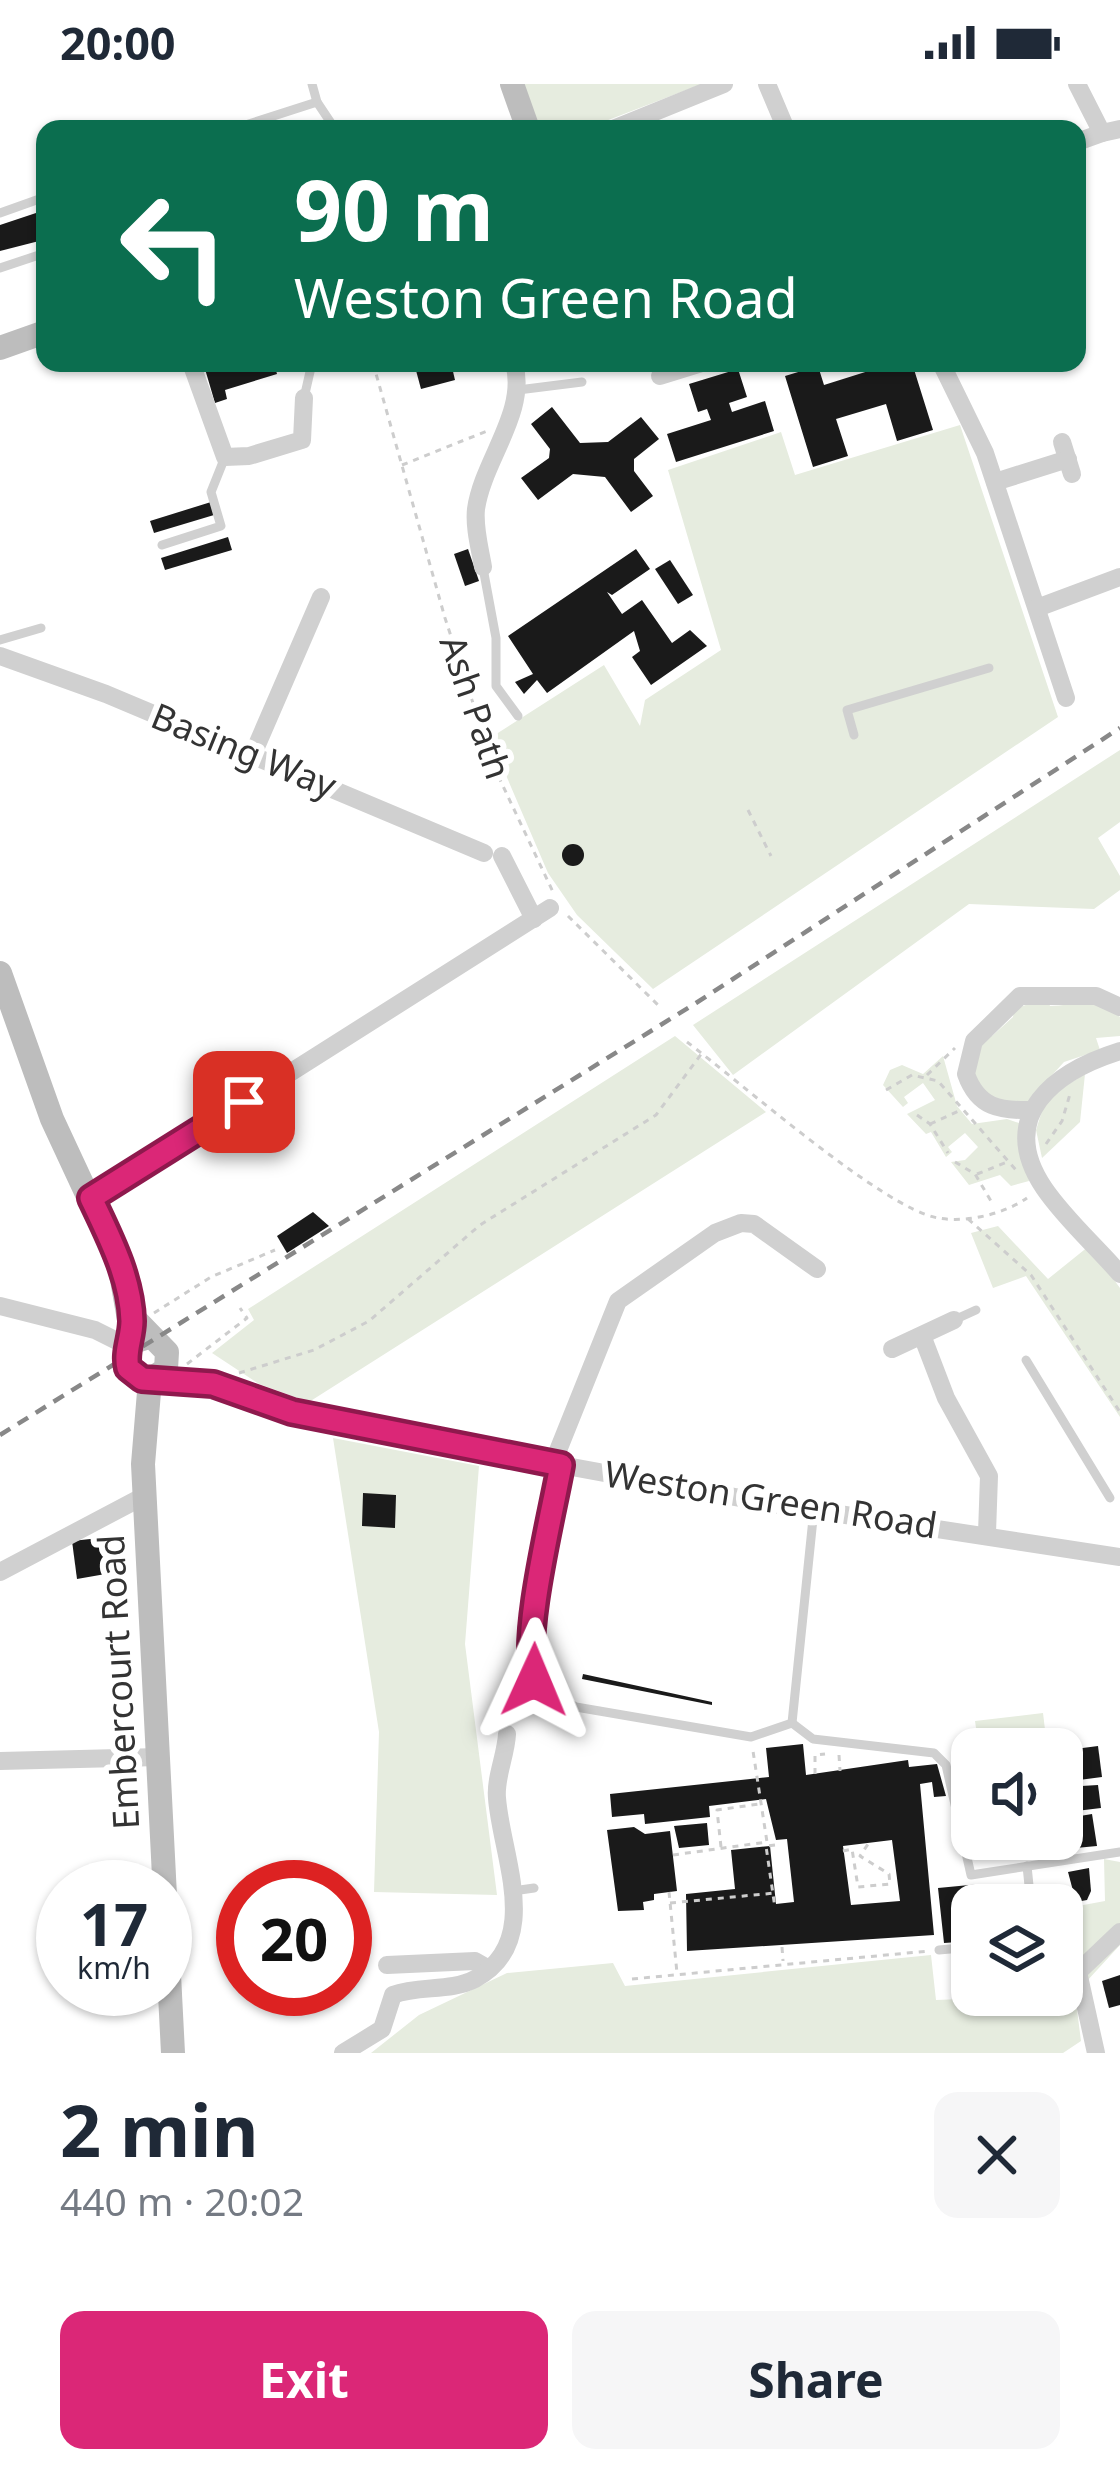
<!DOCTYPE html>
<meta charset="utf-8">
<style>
:root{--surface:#fff;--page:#f6f6f7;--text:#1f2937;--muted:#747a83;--accent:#db2777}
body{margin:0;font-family:"Noto Sans",sans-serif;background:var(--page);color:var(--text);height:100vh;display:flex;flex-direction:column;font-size:45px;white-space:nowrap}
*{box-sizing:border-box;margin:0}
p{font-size:39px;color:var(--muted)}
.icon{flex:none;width:66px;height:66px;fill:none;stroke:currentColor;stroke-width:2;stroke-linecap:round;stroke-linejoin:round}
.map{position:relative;height:1969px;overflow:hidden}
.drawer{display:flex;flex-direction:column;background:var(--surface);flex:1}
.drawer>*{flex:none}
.top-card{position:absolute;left:36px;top:36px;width:1050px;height:252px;border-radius:24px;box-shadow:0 3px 9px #0004;background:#0b6e4f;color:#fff;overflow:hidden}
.tools{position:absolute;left:951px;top:1644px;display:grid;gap:24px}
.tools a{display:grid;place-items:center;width:132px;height:132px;border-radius:24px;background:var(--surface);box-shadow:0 3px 9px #0004;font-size:60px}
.speed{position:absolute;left:36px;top:1776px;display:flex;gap:24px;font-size:60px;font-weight:700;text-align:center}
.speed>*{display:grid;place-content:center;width:156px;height:156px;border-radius:50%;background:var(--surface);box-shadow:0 3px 9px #0004;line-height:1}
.speed small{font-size:30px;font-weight:400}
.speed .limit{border:18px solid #d22;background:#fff;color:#111}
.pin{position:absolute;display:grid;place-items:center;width:102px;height:102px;color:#fff;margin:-51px;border-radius:24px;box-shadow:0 6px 18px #0006}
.me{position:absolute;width:132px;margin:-66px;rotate:1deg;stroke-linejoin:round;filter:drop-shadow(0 0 9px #0008)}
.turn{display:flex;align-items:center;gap:42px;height:252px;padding:0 60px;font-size:54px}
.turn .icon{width:156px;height:156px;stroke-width:2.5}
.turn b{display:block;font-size:84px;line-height:102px}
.round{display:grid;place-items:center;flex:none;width:126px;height:126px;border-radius:24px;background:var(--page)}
.summary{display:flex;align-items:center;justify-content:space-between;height:204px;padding:0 60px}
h1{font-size:72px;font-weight:700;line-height:90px}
.action{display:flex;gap:24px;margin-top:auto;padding:24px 60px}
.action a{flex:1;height:138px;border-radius:24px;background:var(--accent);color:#fff;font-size:48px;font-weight:700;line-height:138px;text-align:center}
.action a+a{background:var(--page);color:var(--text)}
.status{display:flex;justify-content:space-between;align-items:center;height:84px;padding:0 60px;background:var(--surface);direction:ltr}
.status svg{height:33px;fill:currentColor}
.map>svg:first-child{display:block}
</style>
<div class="status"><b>20:00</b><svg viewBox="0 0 49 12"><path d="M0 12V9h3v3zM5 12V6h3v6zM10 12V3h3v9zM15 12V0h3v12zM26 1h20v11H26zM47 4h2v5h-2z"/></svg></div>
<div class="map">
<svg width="1120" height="1969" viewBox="0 0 1120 1969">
<rect width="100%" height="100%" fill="#fff"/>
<g fill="#e6ecdf">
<polygon points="521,0 702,0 590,43 539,45"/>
<polygon points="960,341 1058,633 653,905 577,831 548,789 490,654 604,581 640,642 645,616 721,566 668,386 781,348 795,391"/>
<polygon points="1120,666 1120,738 1098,754 1120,792 1120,806 1094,825 969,820 733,991 693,941"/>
<path d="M 1047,914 L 1050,922 C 1075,921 1100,912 1120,933 L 1120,952 L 1096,954 L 1100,966 L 1064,978 L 1024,1022 L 988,1016 L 972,996 L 984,953 L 992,952 L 1013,933 L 1014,925 Z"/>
<polygon points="675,952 766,1028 309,1318 259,1300 212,1269 254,1236 248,1225"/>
<polygon points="943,972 957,1022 972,1040 1007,1035 1022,1040 1029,1097 1011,1102 1000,1091 969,1101 951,1078 965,1076 978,1063 965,1049 948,1063 952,1068 946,1073 931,1048 926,1050 907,1030 935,1016 923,999 904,1013 908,1019 903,1023 883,1001 890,986 902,981 923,990"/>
<polygon points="1085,990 1080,1038 1042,1074 1036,1046 1046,1014"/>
<polygon points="998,1142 1048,1195 1089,1162 1120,1204 1120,1333 1026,1192 993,1204 971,1149"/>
<polygon points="333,1354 479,1382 465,1560 497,1811 374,1808 379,1648"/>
<polygon points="1043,1629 1047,1662 979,1665 975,1637"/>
<polygon points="1104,1775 1120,1778 1120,1861 1075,1910 1081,1957 1063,1969 371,1969 419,1931 507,1889 613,1879 625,1902 931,1871 936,1916 1062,1911 1062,1825 1105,1817"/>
</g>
<g fill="#1a1a1a" fill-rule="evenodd">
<polygon points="45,126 43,156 0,167 0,141"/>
<polygon points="225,279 274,279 277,290 225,306 227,315 215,319 205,285"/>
<polygon points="414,279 451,279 455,296 421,305"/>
<polygon points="876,279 912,279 933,346 897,357 886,320 836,335 848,372 813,383 785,292 818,282 824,301 878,284"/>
<polygon points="738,285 747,313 729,319 732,328 765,317 774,347 676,378 667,350 711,336 707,325 698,328 689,300"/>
<polygon points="552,323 580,359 608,358 641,333 659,355 634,375 634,387 653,412 631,428 605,393 573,390 538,416 521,394 549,374 550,365 531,340"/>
<polygon points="211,418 214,431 154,449 150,437"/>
<polygon points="228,453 232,466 165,486 161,474"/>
<polygon points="468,465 479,497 465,502 454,470"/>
<polygon points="636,465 650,485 612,511 607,508 622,530 642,516 672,559 690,546 707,562 651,601 632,573 640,567 634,547 547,609 537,596 524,610 515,598 533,590 508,552"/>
<polygon points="670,476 693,511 678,520 655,485"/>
<circle cx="573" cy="771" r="11"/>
<polygon points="313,1128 329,1142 287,1169 277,1152"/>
<polygon points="363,1409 396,1411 395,1444 362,1442"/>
<polygon points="118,1452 117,1488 77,1495 72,1457"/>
<polygon points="583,1590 712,1618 712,1621 582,1595"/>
<path d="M 803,1660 L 806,1691 L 908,1676 L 909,1683 L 937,1680 L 946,1712 L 934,1713 L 932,1698 L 920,1700 L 934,1851 L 687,1867 L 686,1810 L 735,1805 L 731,1766 L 770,1762 L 776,1820 L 794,1818 L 787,1755 L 776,1756 L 766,1715 L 709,1722 L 710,1733 L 645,1740 L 644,1730 L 612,1733 L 610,1710 L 769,1693 L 766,1664 ZM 892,1756 L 900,1817 L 851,1821 L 843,1762 Z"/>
<polygon points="1098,1662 1102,1693 1079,1696 1075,1665"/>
<polygon points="971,1681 972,1711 960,1713 956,1694 963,1692 961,1684"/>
<polygon points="1098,1701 1101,1724 1068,1728 1065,1703"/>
<polygon points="1092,1730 1097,1762 1065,1765 1068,1734"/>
<polygon points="707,1739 709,1761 679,1764 674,1742"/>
<polygon points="634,1743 645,1750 670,1747 677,1807 654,1810 654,1816 643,1818 644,1826 618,1827 607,1746"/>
<polygon points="1089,1784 1091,1807 1087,1816 1076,1818 1068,1788"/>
<polygon points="980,1800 982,1821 972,1821 972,1857 944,1859 938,1804"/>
<polygon points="1120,1891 1120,1921 1109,1924 1102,1897"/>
</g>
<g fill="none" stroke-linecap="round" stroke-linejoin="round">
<g stroke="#cdcdcd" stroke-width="3" stroke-dasharray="6 6" stroke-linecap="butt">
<polyline points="373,279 445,534 494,683 553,808"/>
<polyline points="402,381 487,347"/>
<polyline points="748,726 771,772"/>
<polyline points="568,832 660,923"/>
<path d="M 687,958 C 739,997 884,1125 938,1134 C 967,1139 1004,1130 1027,1114"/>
<polyline points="927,991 955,964"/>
<polyline points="886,1006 912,991 938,997 1016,1086"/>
<polyline points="917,1031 930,1040 948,1069"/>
<polyline points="930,1040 961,1026"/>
<polyline points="1046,1060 1062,1037 1070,1010"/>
<polyline points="955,1078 975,1090 991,1117"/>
<polyline points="977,1090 1007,1078"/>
<polyline points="968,1135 1031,1191 1120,1328"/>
<polyline points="154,1229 211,1193 275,1166"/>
<polyline points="187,1280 247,1234 240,1224"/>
<polyline points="239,1289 314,1266 369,1237 480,1141 656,1031 702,969"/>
<polyline points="839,1671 840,1687"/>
<polyline points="815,1690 815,1671 825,1670"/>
<polyline points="775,1761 766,1762 775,1824"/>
<polyline points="721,1763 717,1726 759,1720"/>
<polyline points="843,1767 852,1765 858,1803 890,1800 889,1790 860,1772 868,1760"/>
<polyline points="673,1771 767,1758 753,1667"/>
<polyline points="669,1808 677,1889"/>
<polyline points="670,1819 775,1809"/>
<polyline points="782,1863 783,1877"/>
<polyline points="632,1895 929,1867"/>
</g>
<g stroke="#d0d0d0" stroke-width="9">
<polyline points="312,0 317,18"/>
<polyline points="233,45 317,18 335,45"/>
<polyline points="0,129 45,113"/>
<polyline points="0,184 45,169"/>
<polyline points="91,279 97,279"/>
<polyline points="518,306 582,298"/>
<polyline points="304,314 312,279"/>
<polyline points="162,461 221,442 211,408 225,373"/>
<polyline points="483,484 496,554 496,602 518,632"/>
<polyline points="0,556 41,544"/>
<polyline points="854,651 847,626 989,584"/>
<polyline points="954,1236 976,1226"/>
<polyline points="1026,1276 1110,1414"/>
<polyline points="561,1381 530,1578 540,1604 576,1623 751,1653 792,1639 814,1425"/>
<polyline points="792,1639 813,1655 934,1669 946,1681 971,1791 1120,1768"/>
<polyline points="1027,1782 1031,1821"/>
<polyline points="513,1807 534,1804"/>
<polyline points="939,1866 972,1863"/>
</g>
<g stroke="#d0d0d0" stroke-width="18">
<polyline points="767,0 786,45"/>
<polyline points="1077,0 1102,49 1120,45"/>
<polyline points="613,45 724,0"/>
<polyline points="1077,58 1102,49"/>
<polyline points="191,279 225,373 249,372 302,356 304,314"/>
<polyline points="941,279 985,369 1066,614"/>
<polyline points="660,292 702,279"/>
<polyline points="1062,358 1072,390"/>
<polyline points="995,398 1068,375"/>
<path d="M 483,483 C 480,465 474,444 476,425 C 483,376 528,328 514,279"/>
<polyline points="1037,524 1120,493"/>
<polyline points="0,572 106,610 484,769"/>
<polyline points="253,670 321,513"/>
<polyline points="502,772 534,835"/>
<path d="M 1120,967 C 1056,987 995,1031 1044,1104 C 1065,1135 1096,1162 1120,1190"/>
<path d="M 1033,1026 C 1000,1027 978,1024 966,990 L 974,957 L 1020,912 L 1096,912 L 1120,923"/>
<polyline points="91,1115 550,824"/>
<polyline points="0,1222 95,1246 129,1263"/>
<polyline points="923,1254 946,1314 989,1392 987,1449"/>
<polyline points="892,1265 954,1236"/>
<polyline points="159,1292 213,1300 293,1328 561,1381 767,1419 1120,1473"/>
<polyline points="553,1379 618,1217 715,1149 741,1139 754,1140 817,1185"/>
<polyline points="0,1488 144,1412"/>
<polyline points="0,1677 159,1673"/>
<polyline points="387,1881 475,1877 489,1885"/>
<path d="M 343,1969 L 382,1945 L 393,1911 C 419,1901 450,1908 475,1895 C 544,1858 501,1771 497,1714 C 495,1694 506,1671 507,1650"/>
<polyline points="1096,1969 1078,1888 1120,1848"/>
</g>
<g stroke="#bdbdbd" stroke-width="24">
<polyline points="512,0 528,45"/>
<polyline points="0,264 45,248"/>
<polyline points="0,889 52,1035 119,1179 133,1258"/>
<polyline points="132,1232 167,1268 166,1285 150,1296 135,1292 126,1272 133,1258 148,1253"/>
<polyline points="150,1296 143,1380 173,1969"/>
</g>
<polyline stroke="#888" stroke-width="4.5" stroke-dasharray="12 9" stroke-linecap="butt" points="0,1351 696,919 1120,644"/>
</g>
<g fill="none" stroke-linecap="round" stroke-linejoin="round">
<g stroke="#8e194d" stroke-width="30">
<path id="route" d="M 244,1018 L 91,1114 C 109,1152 131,1194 132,1237 C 132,1254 124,1268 128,1284 L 142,1295 L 213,1300 L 292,1328 L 561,1381 C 552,1431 521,1553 534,1596"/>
</g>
<use href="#route" stroke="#db2777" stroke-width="21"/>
</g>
<g text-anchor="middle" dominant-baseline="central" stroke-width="12" stroke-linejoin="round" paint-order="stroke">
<g font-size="36" fill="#333" stroke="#fff">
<text transform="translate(476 623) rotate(71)">Ash Path</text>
<text transform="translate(244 666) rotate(22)">Basing Way</text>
<text transform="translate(771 1415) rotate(9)">Weston Green Road</text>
<text transform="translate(118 1598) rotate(-93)">Embercourt Road</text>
</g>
</g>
</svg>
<div class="tools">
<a><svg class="icon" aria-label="sound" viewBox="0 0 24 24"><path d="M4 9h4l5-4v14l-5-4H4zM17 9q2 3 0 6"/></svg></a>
<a><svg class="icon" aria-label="layers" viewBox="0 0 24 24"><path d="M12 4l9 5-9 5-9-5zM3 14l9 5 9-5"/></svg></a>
</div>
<div class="speed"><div>17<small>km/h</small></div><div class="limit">20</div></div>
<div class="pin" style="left:244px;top:1018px;background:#d93025"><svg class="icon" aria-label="arrive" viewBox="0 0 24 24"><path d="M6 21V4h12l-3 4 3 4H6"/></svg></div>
<svg class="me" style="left:534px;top:1596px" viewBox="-20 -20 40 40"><path d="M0-17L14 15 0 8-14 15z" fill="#db2777" stroke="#fff" stroke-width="4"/></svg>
<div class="top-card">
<div class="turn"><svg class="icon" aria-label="left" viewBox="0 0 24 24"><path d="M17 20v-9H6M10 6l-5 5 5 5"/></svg><div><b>90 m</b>Weston Green Road</div></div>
</div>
</div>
<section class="drawer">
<div class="summary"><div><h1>2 min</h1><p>440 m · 20:02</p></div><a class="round"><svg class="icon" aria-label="close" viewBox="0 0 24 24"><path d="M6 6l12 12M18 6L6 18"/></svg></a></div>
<div class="action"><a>Exit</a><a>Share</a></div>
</section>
